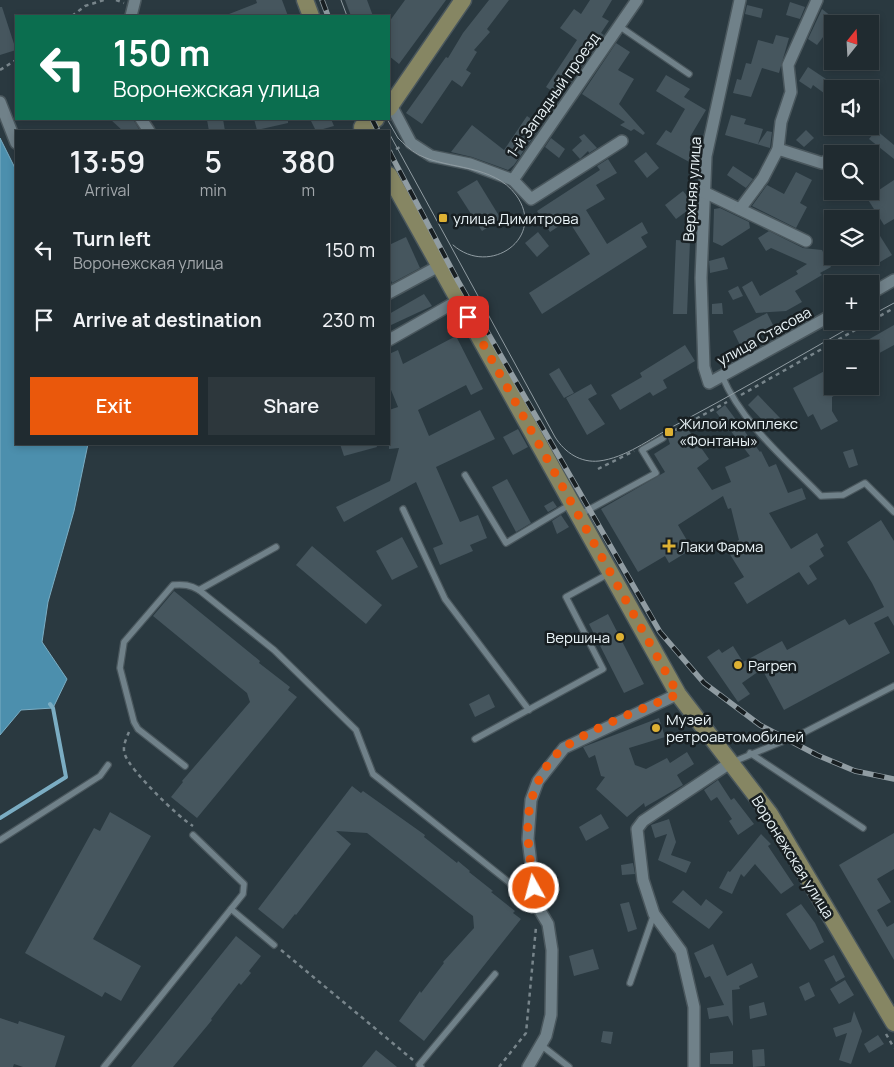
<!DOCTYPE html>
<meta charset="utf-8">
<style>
:root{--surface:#202b30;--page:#2d373c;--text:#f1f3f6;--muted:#a2a7ab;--line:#3d474c;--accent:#ea580c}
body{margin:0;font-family:Manrope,sans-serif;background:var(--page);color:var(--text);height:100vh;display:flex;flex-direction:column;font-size:19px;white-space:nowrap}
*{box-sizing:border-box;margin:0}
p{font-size:16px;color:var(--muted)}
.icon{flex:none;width:28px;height:28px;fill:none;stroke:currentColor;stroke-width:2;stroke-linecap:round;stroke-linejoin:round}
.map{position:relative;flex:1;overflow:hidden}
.side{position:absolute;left:15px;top:130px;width:375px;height:315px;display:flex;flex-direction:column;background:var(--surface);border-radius:0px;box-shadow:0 2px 8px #0003,0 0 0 1px var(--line)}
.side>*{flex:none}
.banner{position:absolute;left:15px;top:15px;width:375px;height:105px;border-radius:0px;box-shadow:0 2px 8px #0003,0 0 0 1px var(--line);background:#0b6e4f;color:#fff;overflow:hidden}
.needle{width:32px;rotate:18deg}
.tools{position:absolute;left:824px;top:15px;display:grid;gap:10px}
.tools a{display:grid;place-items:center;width:55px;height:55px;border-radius:0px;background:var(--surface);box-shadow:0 2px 8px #0003,0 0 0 1px var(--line);font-size:25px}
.pin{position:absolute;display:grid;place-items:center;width:42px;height:42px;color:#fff;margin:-21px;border-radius:10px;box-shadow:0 2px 8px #0006}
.me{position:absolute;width:55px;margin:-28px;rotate:353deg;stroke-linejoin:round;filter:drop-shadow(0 0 4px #0008)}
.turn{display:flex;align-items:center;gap:18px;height:105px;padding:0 15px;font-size:22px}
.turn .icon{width:65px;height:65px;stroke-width:2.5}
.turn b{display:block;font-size:35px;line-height:42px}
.eta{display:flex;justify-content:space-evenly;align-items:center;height:85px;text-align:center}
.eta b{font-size:30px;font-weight:600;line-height:35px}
.cta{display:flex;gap:10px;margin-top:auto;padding:10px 15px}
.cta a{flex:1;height:58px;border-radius:0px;background:var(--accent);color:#fff;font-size:20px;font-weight:600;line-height:58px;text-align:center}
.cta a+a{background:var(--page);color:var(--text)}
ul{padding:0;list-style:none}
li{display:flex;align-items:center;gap:15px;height:70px;padding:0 15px}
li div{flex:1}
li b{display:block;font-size:19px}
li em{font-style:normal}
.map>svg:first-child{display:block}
</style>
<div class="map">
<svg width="894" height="1067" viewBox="0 0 894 1067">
<rect width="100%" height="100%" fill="#2a3940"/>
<polygon fill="#4c8fad" stroke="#7badc3" points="0,138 16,170 16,444 88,444 74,511 48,602 42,642 67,679 53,708 21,710 0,735"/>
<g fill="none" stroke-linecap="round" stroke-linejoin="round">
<polyline stroke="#7badc3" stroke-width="4" points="0,818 66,777 53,708 50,704"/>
</g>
<g fill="#46565e">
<polygon points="256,0 282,0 288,16 224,16 257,3"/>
<polygon points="345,0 367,0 373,16 351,16"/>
<polygon points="405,0 446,0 399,64 389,56 389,22"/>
<polygon points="489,0 509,0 487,29 490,32 474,50 477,52 466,70 471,73 462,87 452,80 422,124 406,113 446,57 448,58 463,33"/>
<polygon points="590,0 612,0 602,17 609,21 601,33 604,35 569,85 567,83 558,95 546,87 577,40 560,28 574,9 581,14"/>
<polygon points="790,2 805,7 800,19 786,15"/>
<polygon points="747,5 763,9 761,18 745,14"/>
<polygon points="0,7 2,7 16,50 0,55"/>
<polygon points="822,9 836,20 817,45 808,39"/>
<polygon points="776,35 789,38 779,73 762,68 751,97 733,93 737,79 741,80 746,63 751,64 758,40 773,44"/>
<polygon points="616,43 630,52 618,70 634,79 619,104 645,133 643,135 634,129 631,131 620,125 625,122 582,94"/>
<polygon points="808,67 832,83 832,99 813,85 811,89 799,81"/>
<polygon points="666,75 690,89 684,97 706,110 690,137 701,143 693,164 656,144 666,130 671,133 685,109 656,91"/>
<polygon points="731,115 746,119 744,124 763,129 758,144 767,131 772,132 770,148 725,135"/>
<polygon points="527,116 540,125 537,129 538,130 514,165 508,170 472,157 451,152 472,125 504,150"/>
<polygon points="110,119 133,119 140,131 123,131"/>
<polygon points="223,119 225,131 209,131 207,120"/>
<polygon points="254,119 288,119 288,123 257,130"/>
<polygon points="310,119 331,119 334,126 316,131"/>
<polygon points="806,130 814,138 804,147 796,140"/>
<polygon points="876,130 894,145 894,159 869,139"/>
<polygon points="584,134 597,148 589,153 588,151 580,159 572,150 582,141 579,137"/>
<polygon points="551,138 565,149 559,158 545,147"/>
<polygon points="646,152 659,168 647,178 634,161"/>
<polygon points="608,159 617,173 596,185 605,199 586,210 607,244 642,222 648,233 641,237 647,247 542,314 529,293 590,254 568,220 550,232 537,211 600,170 597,166"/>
<polygon points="733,166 753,179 746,188 727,175"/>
<polygon points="796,172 812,180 800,203 807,207 796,228 752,206 767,185 784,194"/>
<polygon points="477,180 501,219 482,231 457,192"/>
<polygon points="894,180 894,219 884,225 867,198"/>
<polygon points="683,191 691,201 691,208 676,219 665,205"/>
<polygon points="720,208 749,222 750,228 722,246 713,242 714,209"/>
<polygon points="870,220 892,255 875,265 870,258"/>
<polygon points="769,231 803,248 822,250 831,267 820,273 822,275 795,291 802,302 786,311 756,313 742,287 752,281 760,296 798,274 796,271 807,264 771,248 766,251 758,238"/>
<polygon points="538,232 549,246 537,257 525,243"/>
<polygon points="406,237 420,268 392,283 389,275 389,245"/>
<polygon points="676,240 690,241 687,314 673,314"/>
<polygon points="724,257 728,269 710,273 709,261"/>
<polygon points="738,286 743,296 733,300 728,291"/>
<polygon points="424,294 432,306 389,326 389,314"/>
<polygon points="722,303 723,314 712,314 712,304"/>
<polygon points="767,313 773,325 740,345 733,331"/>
<polygon points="894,325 894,345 874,356 866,341"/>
<polygon points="456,336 483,389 471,395 466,385 418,410 429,436 480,410 495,439 436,467 460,522 478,515 487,538 470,545 473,551 440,565 433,548 443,544 416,482 344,522 336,507 390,481 399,448 389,449 389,410 398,407 389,385 389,354 398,350 403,364"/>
<polygon points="685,345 695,361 663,380 667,388 653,396 650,392 620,410 611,395 642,377 640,373"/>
<polygon points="832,367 832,386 850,386 832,397 832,411 838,421 821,430 813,414 808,417 793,388"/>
<polygon points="559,368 574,393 564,398 549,374"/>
<polygon points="591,384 597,394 588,399 605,424 587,435 566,398"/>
<polygon points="758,395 780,418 770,428 748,405"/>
<polygon points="725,405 760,452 761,451 769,467 776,464 788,493 802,488 806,499 769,513 791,549 817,533 824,546 820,549 824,556 809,566 817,579 808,585 799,572 747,604 734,583 744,577 726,548 739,540 731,508 728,509 723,496 678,525 692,549 669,563 665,556 638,572 601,509 665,472 654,454 670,444 668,438 685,425 709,459 697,468 712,490 731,482 725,467 750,456 716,412"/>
<polygon points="518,429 528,447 513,455 503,437"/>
<polygon points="340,444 376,444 377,447 344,456"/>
<polygon points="853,449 858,465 849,468 843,452"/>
<polygon points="507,479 531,523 516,532 492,487"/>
<polygon points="553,501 557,507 548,512 544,506"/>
<polygon points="561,515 569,527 557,534 552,521"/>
<polygon points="881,520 894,541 894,626 888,616 874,623 890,653 784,710 762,669 742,683 750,694 738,702 707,657 719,649 722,653 733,646 743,662 782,641 787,650 845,619 849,625 884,607 872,583 847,542"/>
<polygon points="402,537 418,567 392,580 376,551"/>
<polygon points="312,546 382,605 366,624 296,565"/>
<polygon points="174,591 260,661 259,663 290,687 288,690 297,697 197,818 171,797 183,782 182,781 250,702 247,693 153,616"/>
<polygon points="608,614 644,684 624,693 589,624"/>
<polygon points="489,694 495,707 475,717 469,704"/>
<polygon points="659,718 665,737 629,748 635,765 646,769 667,758 670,763 687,752 694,764 677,775 683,785 645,807 644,803 627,817 596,789 605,777 601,776 595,755 589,758 583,747"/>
<polygon points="718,780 731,800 734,798 754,824 738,835 729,821 732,819 717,797 711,801 704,790"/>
<polygon points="352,786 361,793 363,791 425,835 424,837 457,863 458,861 470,871 469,872 493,891 491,892 515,911 513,913 521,919 424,1041 399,1021 420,991 421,993 444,963 443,962 474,928 473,916 465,910 367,833 336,831 351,844 296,915 295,914 283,929 258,909"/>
<polygon points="110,812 151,836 93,939 141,966 121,1001 105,992 102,997 25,953 94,828 100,831"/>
<polygon points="601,814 609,828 586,841 579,827"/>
<polygon points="669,819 676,842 671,855 691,862 686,873 658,860 667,834 655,838 651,825"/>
<polygon points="894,833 894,869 877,879 891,902 877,910 887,927 894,923 894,960 839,865"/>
<polygon points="761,834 771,844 768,846 794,885 781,894 755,864 744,877 741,874 732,894 719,888 728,871 730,872"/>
<polygon points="633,863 635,874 622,875 621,865"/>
<polygon points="683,890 701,906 706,899 723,912 709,929 672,902"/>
<polygon points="629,902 637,929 628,932 620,904"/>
<polygon points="801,904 815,923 824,942 810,950 786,914"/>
<polygon points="236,936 261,956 249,971 251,973 241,985 239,983 211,1019 212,1020 173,1067 131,1067"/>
<polygon points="713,944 727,976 752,963 758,977 739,986 740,989 732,990 733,1026 728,1016 709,1019 707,1008 724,1005 710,976 705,978 694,953"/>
<polygon points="593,949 599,969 574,976 569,956"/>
<polygon points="834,955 845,977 836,982 824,960"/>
<polygon points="845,980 854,995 839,1004 830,989"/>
<polygon points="809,982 815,996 805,1001 799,987"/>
<polygon points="764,1002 767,1015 750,1019 749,1006"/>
<polygon points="854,1011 862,1031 851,1064 839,1060 847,1033 836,1037 833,1028 851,1022"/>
<polygon points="0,1018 18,1024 19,1021 65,1036 55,1067 23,1067 14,1064 13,1067 0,1067"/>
<polygon points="603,1031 613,1032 611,1044 601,1042"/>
<polygon points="878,1035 884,1044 869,1053 864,1044"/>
<polygon points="764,1049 765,1066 753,1067 752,1050"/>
<polygon points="376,1050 397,1067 362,1067"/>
<polygon points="733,1051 733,1064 710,1064 710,1053"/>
</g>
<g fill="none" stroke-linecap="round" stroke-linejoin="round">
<g stroke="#4a575d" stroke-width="8">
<g id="lane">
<polyline points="619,26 689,74"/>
<path d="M 722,376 C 742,423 786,460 821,496 L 843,495 L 865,483 L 894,512"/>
<polyline points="465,475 506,543 571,504"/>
<polyline points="403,509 445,599 529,710"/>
<polyline points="579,515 656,473 642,450 663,438"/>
<polyline points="199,590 276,547"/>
<polyline points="475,739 603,669 566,597 608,574"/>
<polyline points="750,753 863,828"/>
<polyline points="733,762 805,732 894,686"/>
<path d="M 185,766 L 138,729 L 134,722 L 120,668 L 124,642 L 173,585 C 184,584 190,585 199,590 L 274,650 L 356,730 L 373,774 L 535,903"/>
<polyline points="0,840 100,776 108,765"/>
<polyline points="231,909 274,945"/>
<polyline points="630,983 654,914"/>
<polyline points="541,1045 569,1067"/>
<polyline points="104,1067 243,894 244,884 193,835"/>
<polyline points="421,1067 419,1065 495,974"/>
</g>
</g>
<g stroke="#4a575d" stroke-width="14">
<g id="street">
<polyline points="740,0 706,156 701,278 704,367 709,383 832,315"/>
<polyline points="131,16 135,0"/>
<polyline points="0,102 16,143"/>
<polyline points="391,105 411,143 431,156 470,164 513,180 637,0"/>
<polyline points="141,119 149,131"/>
<polyline points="778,149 822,163 832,158"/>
<polyline points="513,180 531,199 622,141"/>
<polyline points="704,192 806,241"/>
<polyline points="740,209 763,178 778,149 781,122 791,92 788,65 817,0"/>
<polyline points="389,293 439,266"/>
<polyline points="870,294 894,280"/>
<polyline points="389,340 459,300"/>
<polyline points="528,1067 546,1036 551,1015 552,950 548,924 536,904 528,839 531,800 538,781 564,748 678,694"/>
<polyline points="694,1067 694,1007 681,951 654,914 643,880 637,829 643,821 730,763"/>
</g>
</g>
<g stroke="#4a575d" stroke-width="19">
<g id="secondary">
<polyline points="305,0 311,16"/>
<polyline points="389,108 463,0"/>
<polyline points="362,127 376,119"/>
<polyline points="389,175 678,694 770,814 894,1023"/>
</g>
</g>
<g stroke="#78858b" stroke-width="2.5" stroke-dasharray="4 4" stroke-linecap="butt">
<polyline points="116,0 124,3"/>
<polyline points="72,16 85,6 104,0"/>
<polyline points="0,70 16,60"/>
<polyline points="389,153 400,147"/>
<polyline points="741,395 894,308"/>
<polyline points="668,434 727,402"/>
<polyline points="598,469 634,451"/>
<path d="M 129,732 C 126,739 122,747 125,755 C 131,771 178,817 193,826"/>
<polyline points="281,950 413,1060"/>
<polyline points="886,1034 894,1048"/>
<polyline points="499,1067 526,1033 536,927"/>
</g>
<use href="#lane" stroke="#708189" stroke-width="5.5"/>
<use href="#street" stroke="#708189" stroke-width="11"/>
<use href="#secondary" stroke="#868663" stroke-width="16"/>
<g stroke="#909ca2" stroke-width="1">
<polyline points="341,0 347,16"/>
<polyline points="387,119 398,138"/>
<path d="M 389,133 L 555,437 C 565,453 581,463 599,461 C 625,458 650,439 672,427 C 736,393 798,357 861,321"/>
<path d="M 398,138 C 404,144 410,150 419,155 C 450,170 493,164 516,195 C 547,237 490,278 453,245"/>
<polyline points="870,316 894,303"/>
</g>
<g stroke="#909ca2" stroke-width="5.5">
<g id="rail">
<polyline points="322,0 328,16"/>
<polyline points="372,119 378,131"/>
<polyline points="389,151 458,281 660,632 704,683 760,725 817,755 855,771 894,779"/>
</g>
</g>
<use href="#rail" stroke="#181f22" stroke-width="4" stroke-dasharray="11" stroke-linecap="butt"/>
</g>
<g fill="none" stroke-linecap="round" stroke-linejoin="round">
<path stroke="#ea580c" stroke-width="9" stroke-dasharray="0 16.2" d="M 468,317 L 678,694 C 645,708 594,727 565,747 C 543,763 530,794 528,820 C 527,843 531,865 534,888"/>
</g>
<g fill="#deb133" stroke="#181f22" stroke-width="2">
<rect x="438" y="213" width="10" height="10" rx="2.5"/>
<rect x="664" y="427" width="10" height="10" rx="2.5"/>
<path d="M666.5 538.5h5v5h5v5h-5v5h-5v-5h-5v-5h5z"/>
<circle cx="620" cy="637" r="5"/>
<circle cx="738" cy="665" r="5"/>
<circle cx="656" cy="728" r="5"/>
</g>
<g text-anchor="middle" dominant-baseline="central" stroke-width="5" stroke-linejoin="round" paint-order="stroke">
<g font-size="15" fill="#e9f3f7" stroke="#181f22">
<text transform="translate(553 95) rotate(-55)">1-й Западный проезд</text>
<text transform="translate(692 189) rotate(-86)">Верхняя улица</text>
<text transform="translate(764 336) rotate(-29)">улица Стасова</text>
<text transform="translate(793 857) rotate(58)">Воронежская улица</text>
</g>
<g font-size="15" fill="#e9f3f7" stroke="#181f22" text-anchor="start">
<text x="453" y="218">улица Димитрова</text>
<text x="679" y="423">Жилой комплекс<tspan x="679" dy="17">«Фонтаны»</tspan></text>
<text x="679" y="546">Лаки Фарма</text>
<text x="610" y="637" text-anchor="end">Вершина</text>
<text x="748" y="665">Parpen</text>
<text x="666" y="719">Музей<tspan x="666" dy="17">ретроавтомобилей</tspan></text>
</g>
</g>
</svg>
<div class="tools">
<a><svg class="needle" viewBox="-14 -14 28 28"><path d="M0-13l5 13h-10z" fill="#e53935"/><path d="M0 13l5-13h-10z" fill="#a2a7ab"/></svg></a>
<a><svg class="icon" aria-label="sound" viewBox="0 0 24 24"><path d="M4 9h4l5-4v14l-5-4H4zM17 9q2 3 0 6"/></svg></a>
<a><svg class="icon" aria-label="search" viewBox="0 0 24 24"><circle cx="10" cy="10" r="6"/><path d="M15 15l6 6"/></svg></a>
<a><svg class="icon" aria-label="layers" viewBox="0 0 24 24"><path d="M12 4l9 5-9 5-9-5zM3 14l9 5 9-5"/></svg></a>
<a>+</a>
<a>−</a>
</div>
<div class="pin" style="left:468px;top:317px;background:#d93025"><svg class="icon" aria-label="arrive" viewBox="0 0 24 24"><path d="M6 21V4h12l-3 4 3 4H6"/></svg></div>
<svg class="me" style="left:534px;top:888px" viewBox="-20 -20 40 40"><circle r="17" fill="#ea580c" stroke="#fff" stroke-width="3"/><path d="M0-11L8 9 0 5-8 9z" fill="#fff"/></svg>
<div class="banner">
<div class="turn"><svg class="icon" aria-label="left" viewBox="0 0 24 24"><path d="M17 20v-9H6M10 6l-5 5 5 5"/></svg><div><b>150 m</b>Воронежская улица</div></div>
</div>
<section class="side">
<div class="eta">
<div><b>13:59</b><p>Arrival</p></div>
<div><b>5</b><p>min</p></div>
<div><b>380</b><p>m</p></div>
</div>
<ul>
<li><svg class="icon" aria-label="left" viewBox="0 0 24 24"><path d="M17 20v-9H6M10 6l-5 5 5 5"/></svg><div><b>Turn left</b><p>Воронежская улица</p></div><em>150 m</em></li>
<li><svg class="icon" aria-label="arrive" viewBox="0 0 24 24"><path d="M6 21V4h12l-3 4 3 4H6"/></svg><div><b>Arrive at destination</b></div><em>230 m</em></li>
</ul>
<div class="cta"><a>Exit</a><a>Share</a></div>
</section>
</div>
